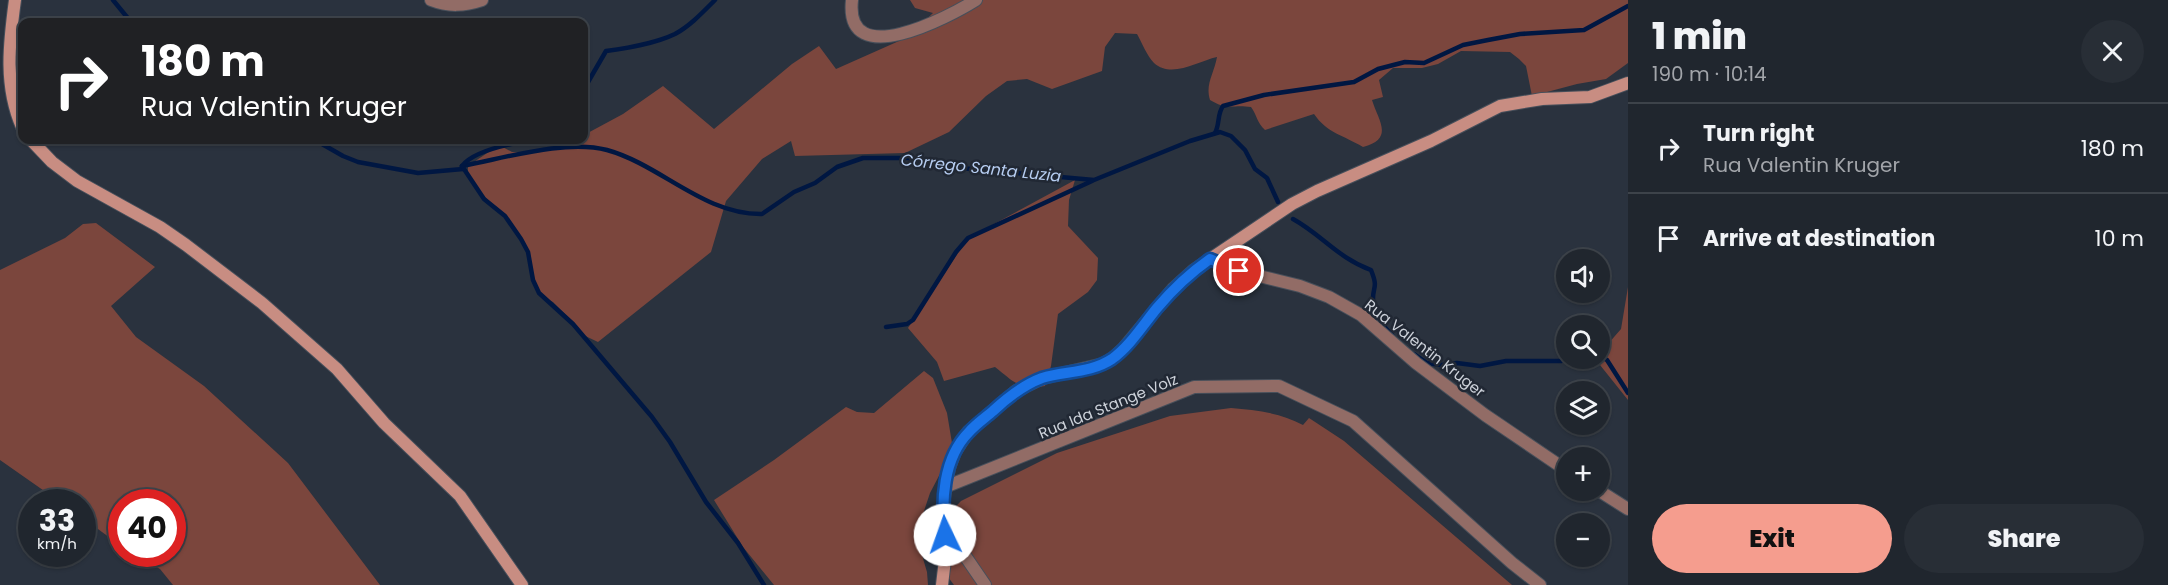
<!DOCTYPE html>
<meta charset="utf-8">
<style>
:root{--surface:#20262e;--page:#282e36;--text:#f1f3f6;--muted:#a2a5aa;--line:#3d434a;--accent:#f59d8e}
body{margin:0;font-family:Poppins,sans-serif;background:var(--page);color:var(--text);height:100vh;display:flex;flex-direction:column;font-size:22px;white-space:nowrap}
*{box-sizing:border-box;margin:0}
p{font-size:20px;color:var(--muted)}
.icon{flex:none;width:33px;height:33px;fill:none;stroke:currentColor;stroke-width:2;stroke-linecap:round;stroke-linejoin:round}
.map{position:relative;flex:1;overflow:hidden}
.side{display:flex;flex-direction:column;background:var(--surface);width:540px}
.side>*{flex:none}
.top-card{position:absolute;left:18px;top:18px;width:570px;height:126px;border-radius:12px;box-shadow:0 2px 4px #0004,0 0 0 2px var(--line);background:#202124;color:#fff;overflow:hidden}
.buttons{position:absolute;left:1556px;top:249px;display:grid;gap:12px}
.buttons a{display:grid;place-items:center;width:54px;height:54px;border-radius:50%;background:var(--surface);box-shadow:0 2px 4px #0004,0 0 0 2px var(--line);font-size:30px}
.speed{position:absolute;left:18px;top:489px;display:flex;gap:12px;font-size:30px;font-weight:700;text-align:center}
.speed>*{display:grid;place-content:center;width:78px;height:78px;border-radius:50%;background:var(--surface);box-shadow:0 2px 4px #0004,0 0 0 2px var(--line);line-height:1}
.speed small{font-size:15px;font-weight:400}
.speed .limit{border:9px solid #d22;background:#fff;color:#111}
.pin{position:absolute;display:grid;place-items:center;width:51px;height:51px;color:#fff;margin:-26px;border:3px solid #fff;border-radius:50%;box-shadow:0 2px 6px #0007}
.me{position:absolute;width:66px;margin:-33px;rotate:357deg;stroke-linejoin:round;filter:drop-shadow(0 0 4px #0008)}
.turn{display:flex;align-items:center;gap:21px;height:126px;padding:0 24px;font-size:27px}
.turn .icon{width:78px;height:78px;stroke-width:2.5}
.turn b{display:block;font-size:42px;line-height:51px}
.round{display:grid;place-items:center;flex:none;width:63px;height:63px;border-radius:32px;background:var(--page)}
.overview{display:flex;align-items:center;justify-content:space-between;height:102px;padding:0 24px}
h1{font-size:36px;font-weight:800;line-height:45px}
.primary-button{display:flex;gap:12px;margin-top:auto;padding:12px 24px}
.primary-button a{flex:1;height:69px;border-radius:36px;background:var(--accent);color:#111;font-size:24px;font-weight:800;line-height:69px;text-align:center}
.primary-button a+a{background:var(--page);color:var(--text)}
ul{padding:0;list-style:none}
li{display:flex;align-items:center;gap:18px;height:90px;padding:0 24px;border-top:2px solid var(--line)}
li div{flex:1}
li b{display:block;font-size:22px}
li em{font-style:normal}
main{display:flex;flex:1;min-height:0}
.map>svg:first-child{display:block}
</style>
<main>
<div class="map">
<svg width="1628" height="585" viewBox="0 0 1628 585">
<rect width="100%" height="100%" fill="#2a323e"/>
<g fill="#7b463d">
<path d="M 910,0 L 1628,0 L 1628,63 L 1606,79 L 1577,84 L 1532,96 L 1526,66 L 1519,59 L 1510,52 L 1461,51 L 1438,64 L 1422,68 L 1393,68 L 1379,80 L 1383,97 L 1372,100 C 1378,120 1395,139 1363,147 C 1343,135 1327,133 1314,114 L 1265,130 C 1257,123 1257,115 1251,107 C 1232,104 1228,111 1210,100 C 1205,84 1214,74 1217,57 C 1198,61 1172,79 1154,63 C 1147,56 1142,43 1137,34 L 1115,33 L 1105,47 L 1102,71 L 1052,89 L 1027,79 L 1007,81 L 986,96 L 949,132 L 905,153 L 795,156 L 791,141 L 762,159 L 726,201 L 711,252 L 598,342 L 579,333 L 567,316 L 553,302 L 542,297 L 534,281 L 528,250 L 515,228 L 497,211 L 468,177 L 468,166 L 499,145 L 512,152 L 534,153 L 564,146 L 576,140 L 584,140 L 584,135 L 623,114 L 663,86 L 714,129 L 792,64 L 819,46 L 836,69 L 908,37 L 933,13 L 915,8 Z"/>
<path d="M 1075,180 L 1069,200 L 1068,226 L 1098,258 L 1097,280 L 1088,292 L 1058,314 L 1051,366 L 1045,386 C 1019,390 1014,382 995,367 L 944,381 L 937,362 L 908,328 L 968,238 Z"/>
<polygon points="96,223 155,267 111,306 136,337 204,386 288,463 380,585 173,585 160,569 134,554 172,554 172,502 122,502 121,546 83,518 82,502 60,502 0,460 0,270 65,238 83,224"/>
<polygon points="1628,287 1628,400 1600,365 1601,352 1621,329"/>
<polygon points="924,371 933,378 947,413 953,449 930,493 916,535 927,572 928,585 774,585 743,547 714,500 774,460 846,407 857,412 874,413"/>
<path d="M 1231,408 C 1256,410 1281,413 1303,425 L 1309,418 L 1344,441 L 1512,585 L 954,585 L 942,569 L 935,552 L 935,537 L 938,525 L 961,501 L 1057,453 L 1170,416 Z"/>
</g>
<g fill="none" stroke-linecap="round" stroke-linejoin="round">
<g stroke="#001742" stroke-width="4.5">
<polyline points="113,0 131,22"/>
<path d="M 584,89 L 606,51 C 628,48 654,44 675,34 C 690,26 703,12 715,0"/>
<path d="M 1215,133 C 1220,124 1217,114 1223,106 L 1264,95 L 1354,82 L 1378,69 L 1405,62 L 1424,63 L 1463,45 L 1488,40 L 1520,34 L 1584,30 L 1628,6"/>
<polyline points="315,140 343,156 358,162 418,173 463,169"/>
<path d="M 462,166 C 505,158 566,139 607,150 C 661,165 704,215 762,214 L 794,192 L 815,183 L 837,167 L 863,158 L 909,158 L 949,167 L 1094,180 L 1190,141 L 1220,132 L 1231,136 L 1245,150 L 1255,169 L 1267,178 L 1278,202"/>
<polyline points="462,166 484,199 505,216 521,239 528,252 533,280 539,293 573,324 652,417 670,442 706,502 738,543 764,585"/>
<path d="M 462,166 C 474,150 514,143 533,140"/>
<path d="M 1293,219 C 1322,235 1338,258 1371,270 C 1379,290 1372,285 1373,303 C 1373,314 1384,327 1392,335"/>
<polyline points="886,327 907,324 913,320 956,252 968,238 1092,181"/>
<polyline points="1414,354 1427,363 1442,365 1457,363 1480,366 1506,361 1561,361 1573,358"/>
<polyline points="1599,356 1607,360 1628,393"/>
</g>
<g stroke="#474f5a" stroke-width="14">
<g id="street">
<path d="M 431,0 C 449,7 464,6 482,0"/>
<path d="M 852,0 C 844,73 949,17 976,0"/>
<polyline points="1210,259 1239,271 1300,286 1329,297 1361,315 1416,363 1485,415 1566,470"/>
<polyline points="945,487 1194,387 1279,386 1353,421 1512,563 1540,585"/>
<polyline points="1598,490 1628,509"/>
<polyline points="944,525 985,585"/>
</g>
</g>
<g stroke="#474f5a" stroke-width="14">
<g id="secondary">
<path d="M 15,0 C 9,44 4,86 22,127"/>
<polyline points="31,140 52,162 77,181 160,227 186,245 262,303 337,369 384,423 460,496 522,585"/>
<polyline points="942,585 946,551 943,517 944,498 949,468 955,452 968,432 1016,391 1043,378 1103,364 1113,358 1123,349 1173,289 1194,270 1292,204 1317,191 1431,141 1500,106 1542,99 1590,97 1628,83"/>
</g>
</g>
<use href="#street" stroke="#926c66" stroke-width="12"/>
<use href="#secondary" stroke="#c88d82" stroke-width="12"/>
</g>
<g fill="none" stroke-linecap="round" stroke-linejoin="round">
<g stroke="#114b97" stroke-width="15">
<path id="route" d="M 945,535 C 941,501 943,458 969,432 C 976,424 985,418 993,411 C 1008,397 1023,385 1042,378 C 1065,371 1091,373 1112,359 C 1130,346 1143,325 1157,308 C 1173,289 1190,273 1210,259 L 1239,271"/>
</g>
<use href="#route" stroke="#1a73e8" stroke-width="10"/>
</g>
<g text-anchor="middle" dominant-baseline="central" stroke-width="5" stroke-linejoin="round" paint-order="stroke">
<g font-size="15" fill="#cdd2da" stroke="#212834">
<text transform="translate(1425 348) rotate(38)">Rua Valentin Kruger</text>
<text transform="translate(1108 406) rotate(-22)">Rua Ida Stange Volz</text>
</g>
<g font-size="16" font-style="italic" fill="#b6cdf1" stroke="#212834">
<text transform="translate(981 168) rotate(6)">Córrego Santa Luzia</text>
</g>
</g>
</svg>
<div class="buttons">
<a><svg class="icon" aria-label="sound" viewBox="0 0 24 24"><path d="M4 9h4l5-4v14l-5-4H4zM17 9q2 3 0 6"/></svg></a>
<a><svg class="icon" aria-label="search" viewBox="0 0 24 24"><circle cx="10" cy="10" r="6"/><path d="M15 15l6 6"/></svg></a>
<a><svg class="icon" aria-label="layers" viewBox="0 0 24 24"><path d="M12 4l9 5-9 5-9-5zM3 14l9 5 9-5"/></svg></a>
<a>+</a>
<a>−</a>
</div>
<div class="speed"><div>33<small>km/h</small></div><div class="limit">40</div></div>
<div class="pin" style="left:1239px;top:271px;background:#d93025"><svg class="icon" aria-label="arrive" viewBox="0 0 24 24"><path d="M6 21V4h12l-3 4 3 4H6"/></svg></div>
<svg class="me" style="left:945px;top:535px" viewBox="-20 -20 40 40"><circle r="19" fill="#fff"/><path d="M0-13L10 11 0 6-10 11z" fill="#1a73e8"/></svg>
<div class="top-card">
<div class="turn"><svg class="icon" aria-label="right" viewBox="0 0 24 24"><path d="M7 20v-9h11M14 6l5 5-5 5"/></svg><div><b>180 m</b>Rua Valentin Kruger</div></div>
</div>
</div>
<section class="side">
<div class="overview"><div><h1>1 min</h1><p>190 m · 10:14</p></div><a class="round"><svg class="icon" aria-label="close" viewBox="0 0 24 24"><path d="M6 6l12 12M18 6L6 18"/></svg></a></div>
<ul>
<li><svg class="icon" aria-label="right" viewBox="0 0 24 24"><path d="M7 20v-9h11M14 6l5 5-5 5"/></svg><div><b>Turn right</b><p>Rua Valentin Kruger</p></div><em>180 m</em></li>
<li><svg class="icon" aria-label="arrive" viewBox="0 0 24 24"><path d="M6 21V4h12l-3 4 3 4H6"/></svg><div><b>Arrive at destination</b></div><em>10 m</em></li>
</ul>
<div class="primary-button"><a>Exit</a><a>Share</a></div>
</section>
</main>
